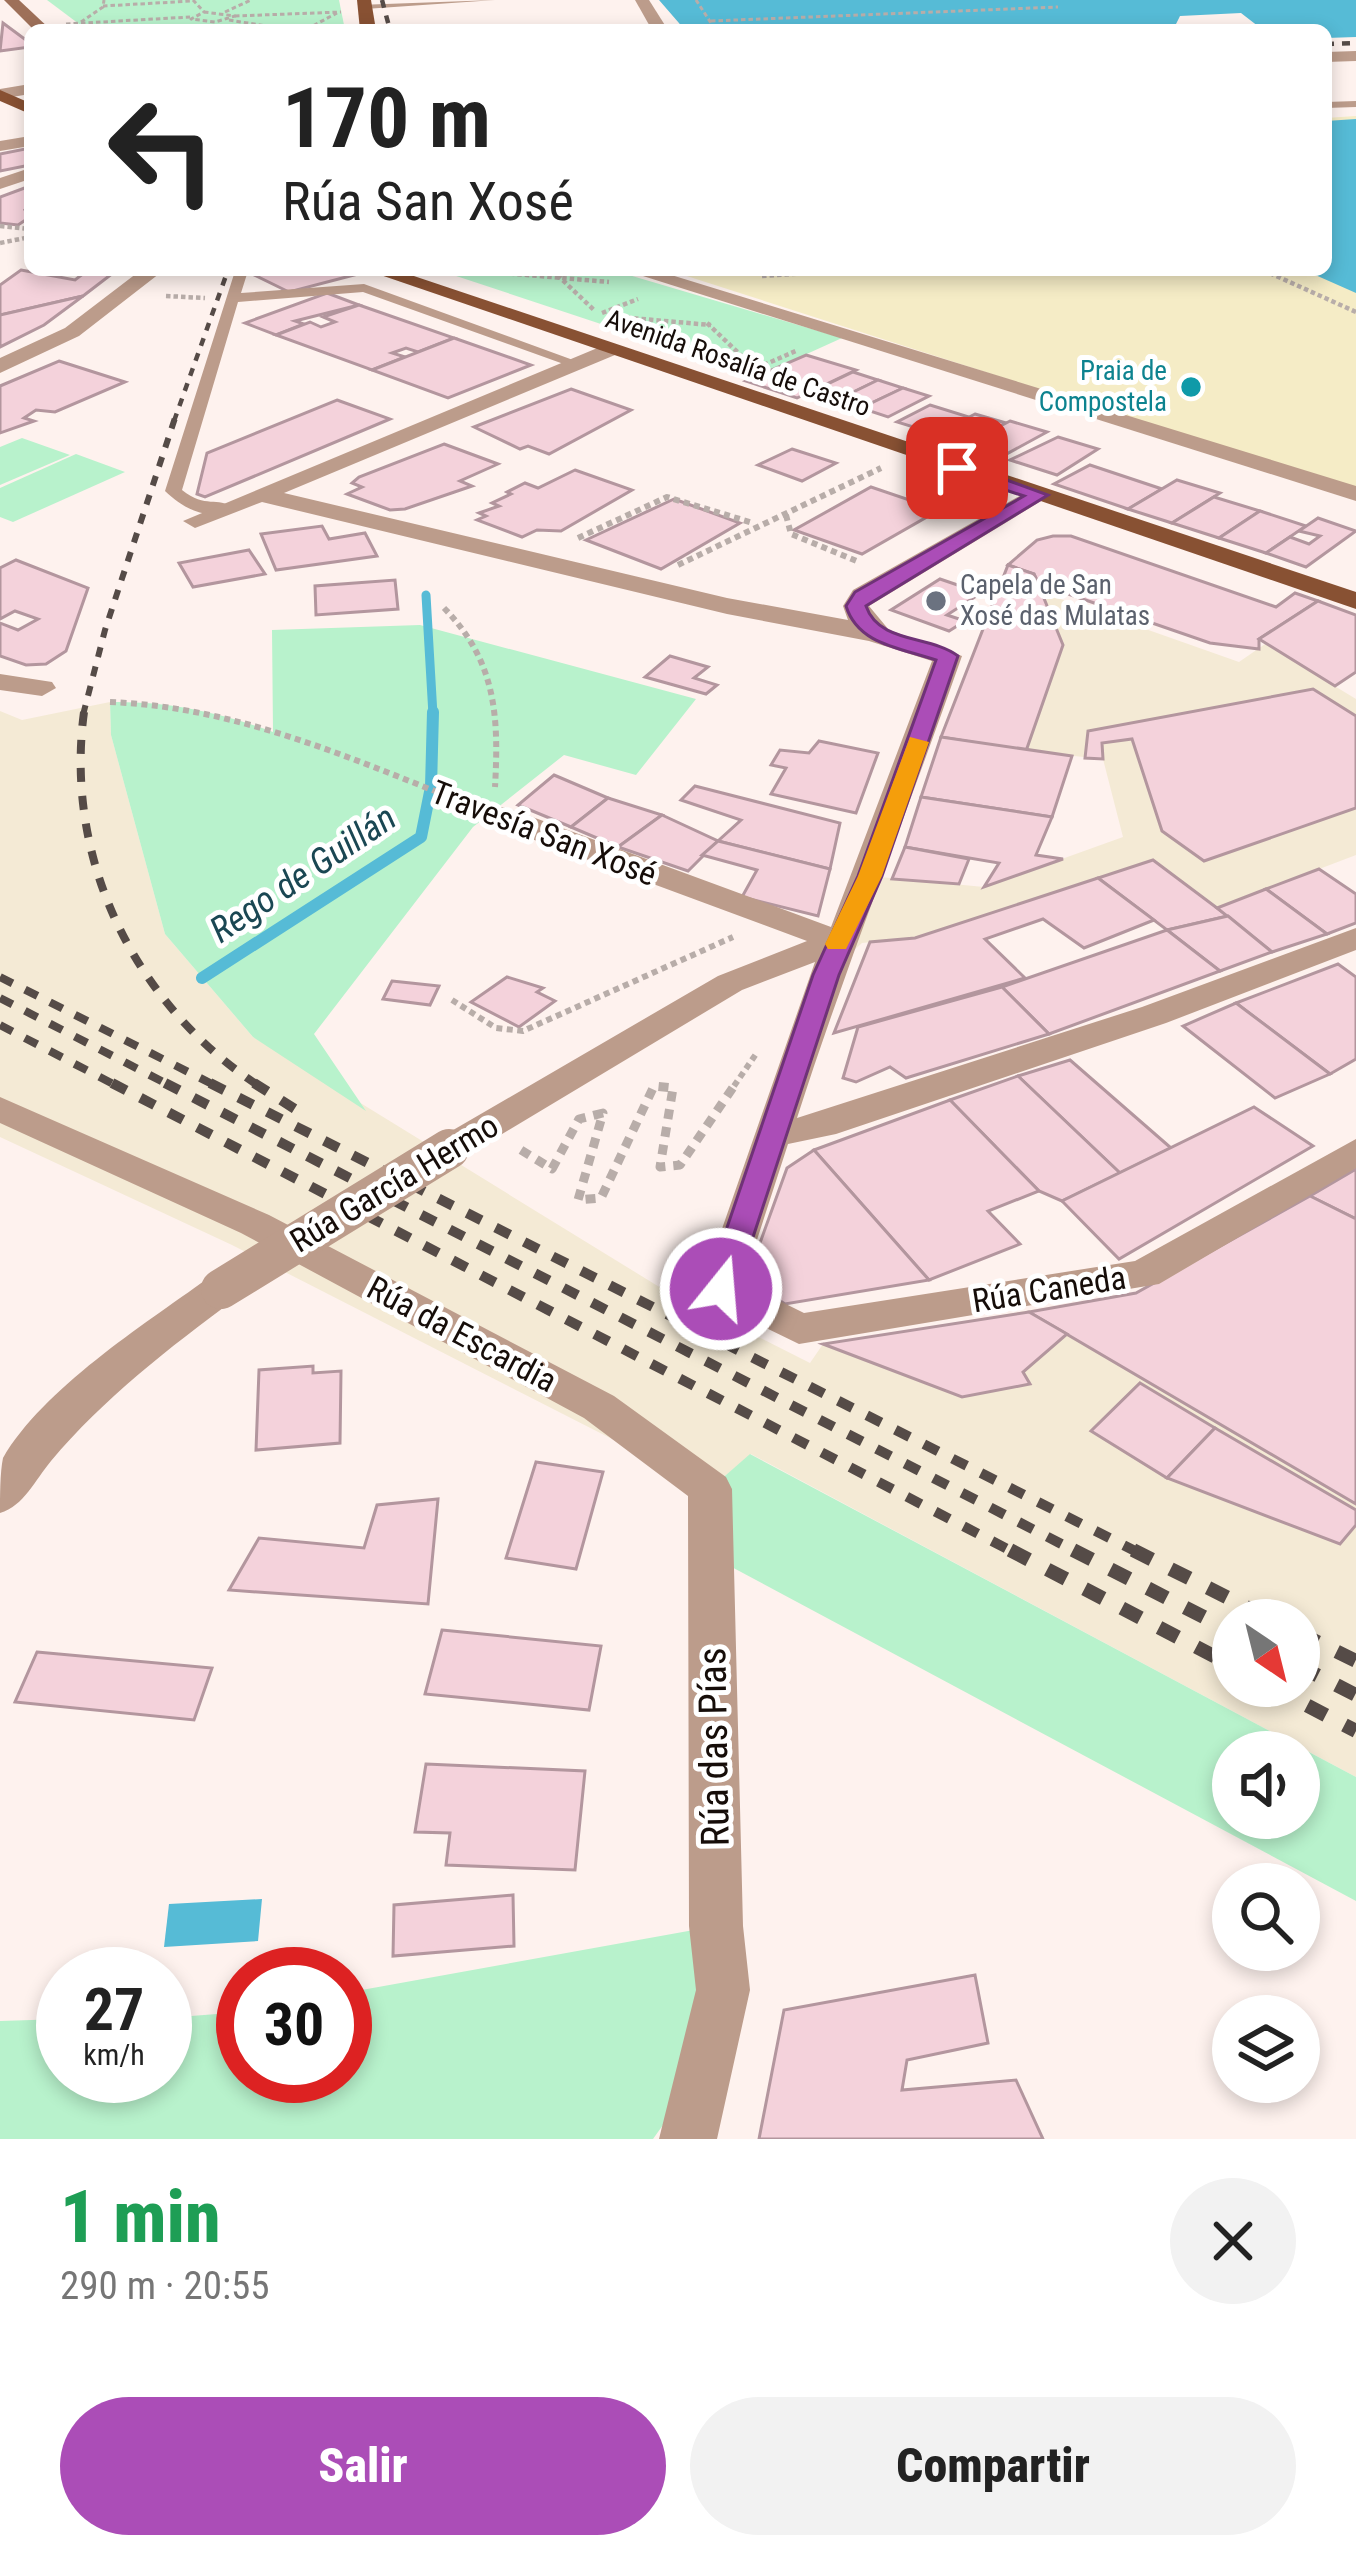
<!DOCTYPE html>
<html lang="es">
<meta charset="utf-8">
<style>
:root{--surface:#fff;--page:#f2f2f2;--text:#222;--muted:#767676;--accent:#ab4db7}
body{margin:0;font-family:"Roboto Condensed",sans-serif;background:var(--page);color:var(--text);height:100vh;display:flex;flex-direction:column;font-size:45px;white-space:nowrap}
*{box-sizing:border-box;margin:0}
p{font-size:39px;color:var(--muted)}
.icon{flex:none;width:66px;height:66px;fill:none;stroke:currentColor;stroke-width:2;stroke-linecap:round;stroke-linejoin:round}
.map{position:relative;height:2139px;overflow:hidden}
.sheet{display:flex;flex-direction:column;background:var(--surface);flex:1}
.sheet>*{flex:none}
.guide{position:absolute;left:24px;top:24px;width:1308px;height:252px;border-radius:18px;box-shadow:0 6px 18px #0003;background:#fff;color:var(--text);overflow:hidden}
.needle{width:78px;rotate:145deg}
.controls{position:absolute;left:1212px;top:1599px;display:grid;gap:24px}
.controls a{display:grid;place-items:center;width:108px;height:108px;border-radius:50%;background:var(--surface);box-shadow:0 6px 18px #0003;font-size:60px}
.speed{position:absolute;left:36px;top:1947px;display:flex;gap:24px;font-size:60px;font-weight:700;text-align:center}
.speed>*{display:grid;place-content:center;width:156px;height:156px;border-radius:50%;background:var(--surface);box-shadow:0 6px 18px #0003;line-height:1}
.speed small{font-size:30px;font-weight:400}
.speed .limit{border:18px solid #d22;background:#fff;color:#111}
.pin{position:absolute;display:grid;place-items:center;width:102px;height:102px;color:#fff;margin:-51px;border-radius:24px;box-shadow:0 6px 18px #0006}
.me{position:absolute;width:132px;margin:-66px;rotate:17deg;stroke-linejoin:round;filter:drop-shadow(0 0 9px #0008)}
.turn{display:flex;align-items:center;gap:42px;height:252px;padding:0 60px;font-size:54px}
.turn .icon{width:156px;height:156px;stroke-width:2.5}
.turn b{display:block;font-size:84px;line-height:102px}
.round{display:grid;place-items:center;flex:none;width:126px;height:126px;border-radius:63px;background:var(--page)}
.overview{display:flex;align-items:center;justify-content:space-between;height:204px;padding:0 60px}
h1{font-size:72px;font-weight:800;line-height:90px;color:#1e9e55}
.primary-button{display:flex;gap:24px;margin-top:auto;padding:24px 60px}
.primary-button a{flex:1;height:138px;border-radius:72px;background:var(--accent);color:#fff;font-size:48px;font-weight:800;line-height:138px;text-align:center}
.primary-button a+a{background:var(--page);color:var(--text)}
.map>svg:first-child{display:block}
</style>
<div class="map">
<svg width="1356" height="2139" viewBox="0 0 1356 2139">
<rect width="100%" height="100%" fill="#fef2ee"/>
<g fill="#f4ead5" fill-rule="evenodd">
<polygon points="1038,591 1239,662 1265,644 1356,699 1356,855 1217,908 1153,860 915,938 862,943 826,975 870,876 984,887 1123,837 1103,759 1026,751 1063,645"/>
<path d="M 110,702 L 111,735 L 165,934 L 253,1037 L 661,1288 L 810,1363 L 823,1344 L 1136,1293 L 1356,1169 L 1356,1777 L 751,1454 L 710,1489 L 232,1245 L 0,1137 L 0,711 L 22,720 ZM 1233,1620 L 1299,1620 L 1299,1686 L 1233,1686 Z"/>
</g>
<g fill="#b8f2cc" fill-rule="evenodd">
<polygon points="47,0 339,0 345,30 87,30"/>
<polygon points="438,270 612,270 842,338 758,376"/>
<polygon points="22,438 70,455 0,485 0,447"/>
<polygon points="76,454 125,472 13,522 0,517 0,488"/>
<path d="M 420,625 L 696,699 L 636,775 L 564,755 L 473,827 L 314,1034 L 366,1111 L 253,1037 L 165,934 L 111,735 L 110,702 C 168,701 219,712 273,732 L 272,630 Z"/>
<path d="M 750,1454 L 1356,1777 L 1356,1901 L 711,1556 L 710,1489 ZM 1233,1752 L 1299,1752 L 1299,1818 L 1233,1818 Z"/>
<polygon points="716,1926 705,2066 653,2139 0,2139 0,2021 63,2019 63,2076 165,2076 165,2018 243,2012 243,2076 345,2076 345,1993"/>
</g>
<polygon fill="#f5ecc6" points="1356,116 1356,491 668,270 1326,270 1326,118"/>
<g fill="#56bbd6">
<polygon points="659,0 1356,0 1356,37 1326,38 1326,30 1263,30 1241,13 1180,16 1173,30 685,30"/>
<polygon points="1356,119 1356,293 1304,270 1326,270 1326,121"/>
<polygon points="262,1899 258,1941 164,1947 169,1904"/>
</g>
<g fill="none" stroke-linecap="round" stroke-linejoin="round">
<polyline stroke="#56bbd6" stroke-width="9" points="426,595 433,715"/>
<polyline stroke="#56bbd6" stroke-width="12" points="202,978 421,837 431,787 433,712"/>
</g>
<g fill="#f4d2db" stroke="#b3969e" stroke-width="3">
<polygon points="3,23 30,43 30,47 0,51"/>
<polygon points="30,148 30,165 0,171 0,154"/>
<polygon points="30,186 30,207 25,210 30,217 18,225 0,223 0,197"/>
<polygon points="21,270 75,280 84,273 117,270 83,296 0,315 0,285"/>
<polygon points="254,270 344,270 354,275 289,292 248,272"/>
<polygon points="327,293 359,305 295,321 304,324 276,335 245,323"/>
<polygon points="83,296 44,325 0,347 0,315"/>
<polygon points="359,305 454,338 418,352 406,348 392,353 405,357 372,370 276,335 310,322 321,327 335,322 323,317"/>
<polygon points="454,338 531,365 448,398 372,370"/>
<polygon points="806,355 856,370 797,398 746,381"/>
<polygon points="59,361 125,382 55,412 36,410 24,418 34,421 0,433 0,386"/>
<polygon points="853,372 878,380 837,400 811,392"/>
<polygon points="878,380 903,388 861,408 837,400"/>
<polygon points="903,388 929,396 888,417 861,408"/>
<polygon points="571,389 631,410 549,454 528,446 520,449 474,427"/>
<polygon points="337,400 390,419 205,497 197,494 207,453"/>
<polygon points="930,405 969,417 936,434 897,422"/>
<polygon points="975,414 1006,423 969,443 939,433"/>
<polygon points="1010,421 1047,432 1001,457 964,445"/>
<polygon points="1058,437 1098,449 1057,475 1010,460"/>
<polygon points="444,444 498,464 460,481 472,486 405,509 390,510 347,494 362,487 352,483 359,477"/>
<polygon points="792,449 836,463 802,481 758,465"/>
<polygon points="1090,465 1162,489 1128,509 1054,484"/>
<polygon points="575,470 632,490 561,531 537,530 522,537 477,520 486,516 479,513 499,506 492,503 511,494 507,492 525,483 538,488"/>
<polygon points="1177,480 1220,493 1172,523 1128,509"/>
<polygon points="871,487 939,510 862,554 794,530"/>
<polygon points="1214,497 1260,511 1219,538 1172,523"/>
<polygon points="674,499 740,523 661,569 586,540"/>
<polygon points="1260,511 1306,526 1266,553 1219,538"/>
<polygon points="1318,518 1356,531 1306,567 1266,553 1290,537 1309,544 1320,536 1299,531"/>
<polygon points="322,526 329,539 365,533 377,556 276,570 261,534"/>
<polygon points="1053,536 1071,536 1276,607 1295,593 1318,601 1259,639 1259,649 1210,643 1039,584 1034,574 1008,565 1037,540"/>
<polygon points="249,550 265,574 193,587 179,563"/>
<polygon points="16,560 88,588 66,651 46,664 26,665 0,656 0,623 18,630 38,619 15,611 0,619 0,568"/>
<polygon points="1008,565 1034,574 1063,645 1026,751 941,737"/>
<polygon points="940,579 981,593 947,615 965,621 949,631 891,610"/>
<polygon points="395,580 398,609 316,615 315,586"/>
<polygon points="1318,601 1356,615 1356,672 1335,686 1259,639"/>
<polygon points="670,656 708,667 694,678 717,685 706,694 645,677"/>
<polygon points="1313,689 1356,716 1356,808 1204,861 1162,831 1132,739 1102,743 1103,759 1085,758 1088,731"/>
<polygon points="941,737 1072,756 1052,817 921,797"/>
<polygon points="819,741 878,753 856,813 771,794 786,768 771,765 780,750 809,753"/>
<polygon points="554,775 608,798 571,827 518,805"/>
<polygon points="695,786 840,823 830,869 718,841 741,820 681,800"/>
<polygon points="921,797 1052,817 1036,855 1063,859 984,887 999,863 905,847"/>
<polygon points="608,798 662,815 618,847 571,827"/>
<polygon points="662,815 718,841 688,871 618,847"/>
<polygon points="718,841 830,869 818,916 742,897 757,870 702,855"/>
<polygon points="905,847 969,859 959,884 892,879"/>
<polygon points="1153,860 1217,908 1228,916 1167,930 1098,878"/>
<polygon points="1319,869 1356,894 1356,923 1327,934 1266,889"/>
<polygon points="1098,878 1154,920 1084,948 1043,919 985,939 1025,978 834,1033 870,942 915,938"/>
<polygon points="1266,889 1327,934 1272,952 1217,908"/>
<polygon points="1228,916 1272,952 1220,971 1167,930"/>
<polygon points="1167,930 1220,971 1049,1034 1002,987"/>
<polygon points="1338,964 1356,977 1356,1059 1330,1074 1236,1003"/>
<polygon points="507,977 543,988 537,992 555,1001 519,1027 471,1002"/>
<polygon points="392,981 439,986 430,1005 383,999"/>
<polygon points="1002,987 1049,1034 906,1078 890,1067 856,1082 843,1078 858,1027"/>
<polygon points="1236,1003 1330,1074 1275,1098 1183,1026"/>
<polygon points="1070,1060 1171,1148 1120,1173 1018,1076"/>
<polygon points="1018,1076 1120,1173 1062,1201 1039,1191 950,1100"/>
<polygon points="950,1100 1039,1191 988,1211 1020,1244 929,1280 814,1150"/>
<polygon points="1254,1107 1313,1146 1119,1259 1062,1201"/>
<polygon points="814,1150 929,1280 785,1304 747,1279 787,1168"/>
<polygon points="1356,1169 1356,1219 1310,1196"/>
<polygon points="1310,1196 1356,1219 1356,1504 1029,1312 1136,1293"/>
<polygon points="1029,1312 1067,1334 1023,1372 1030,1384 962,1397 823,1344"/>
<polygon points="313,1366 313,1373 341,1371 340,1443 256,1450 259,1370"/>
<polygon points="1140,1383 1215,1428 1167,1478 1091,1431"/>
<polygon points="1215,1428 1356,1510 1356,1525 1340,1544 1167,1478"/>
<polygon points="536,1462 603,1472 576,1569 506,1558"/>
<polygon points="438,1499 428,1604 229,1590 259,1538 364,1548 377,1505"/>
<polygon points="442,1630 601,1646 589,1710 425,1694"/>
<polygon points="37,1652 212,1668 194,1720 15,1702"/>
<polygon points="426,1764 585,1771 575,1870 446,1865 450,1833 415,1832"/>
<polygon points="513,1895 514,1946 393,1956 394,1905"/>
<polygon points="975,1975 988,2043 907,2060 902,2090 1016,2080 1043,2139 759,2139 784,2010"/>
</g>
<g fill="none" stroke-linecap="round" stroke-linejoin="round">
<g stroke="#b8ada9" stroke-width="3" stroke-dasharray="4.5 3" stroke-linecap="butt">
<polyline points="193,0 204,12"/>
<polyline points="696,0 715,29"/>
<polyline points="103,6 192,1"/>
<polygon points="204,12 235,16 215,22 191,19"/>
<polyline points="225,12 251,0"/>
<polyline points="235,16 341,12"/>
<polyline points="229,20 291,30"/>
<polyline points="711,21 1058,7"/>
<polyline points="81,22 103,7 104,0"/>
<polyline points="66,24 190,17"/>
<polyline points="307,29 337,13"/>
</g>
<g stroke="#b8ada9" stroke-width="4.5" stroke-dasharray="4.5 3" stroke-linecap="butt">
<polyline points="0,226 30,229"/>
<polyline points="0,243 30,237"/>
<polyline points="552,270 594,310"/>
<polyline points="1263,270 1356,312"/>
<polyline points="480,271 609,282"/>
<polyline points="762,276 856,270"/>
<polyline points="166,296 205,298"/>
<polyline points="602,313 638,299"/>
<polyline points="619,317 711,325"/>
<polyline points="707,323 748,362"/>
<polyline points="757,368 798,350"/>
</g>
<g stroke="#b8ada9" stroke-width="6" stroke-dasharray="6 4.5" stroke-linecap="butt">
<polyline points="786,515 791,534 859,562"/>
<polyline points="578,538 667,497 753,523"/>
<polyline points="678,565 881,468"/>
<path d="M 444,608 C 496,661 499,716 495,787"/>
<path d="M 110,702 C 235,707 345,756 460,801"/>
<polyline points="452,1000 496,1028 523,1031 733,937"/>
<polyline points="734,1086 756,1054"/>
</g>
<polyline stroke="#b8ada9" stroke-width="9" stroke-dasharray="10 8" stroke-linecap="butt" points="521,1150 552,1169 579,1119 603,1113 578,1200 601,1198 654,1086 673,1088 660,1167 680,1165 736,1083"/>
<g fill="#bc9c8b" fill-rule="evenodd">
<polygon points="1356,101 1356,107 1326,108 1326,102"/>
<path d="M 235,271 L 247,274 L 241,293 L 364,284 L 584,364 L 572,367 L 363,292 L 238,302 L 182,490 C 206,509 217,496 234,508 C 209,522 185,510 165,491 Z"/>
</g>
<g fill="#bc9c8b" fill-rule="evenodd">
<polygon points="495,0 365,9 358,5"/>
<polygon points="635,0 649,0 668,30 652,30"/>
<polygon points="1356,51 1356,61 1326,62 1326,52"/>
<polygon points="30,84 30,94 0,99 0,89"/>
<polygon points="30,136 30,146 0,151 0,141"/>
<polygon points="30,168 30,179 0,189 0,178"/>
<polygon points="141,270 164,270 79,336 0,373 0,358 65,328"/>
<polygon points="624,270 655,270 1356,486 1356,501"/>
<path d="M 607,344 L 618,350 L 615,355 L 284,493 L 727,598 L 848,620 L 843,606 L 853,590 L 1030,490 L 1051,495 L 869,606 L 889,630 L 962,656 C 908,811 847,962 797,1118 L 1142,1007 L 1356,928 L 1356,950 L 1166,1023 L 836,1134 L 788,1144 L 743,1283 L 804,1313 L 1135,1261 L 1356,1139 L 1356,1168 L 1159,1284 L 799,1344 L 707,1299 L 701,1289 L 815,962 L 742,990 L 462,1158 L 436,1158 L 430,1149 L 436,1140 L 718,976 L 807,941 L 483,821 L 479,814 L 483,807 L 505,807 L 831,927 L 932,661 L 869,641 L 727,614 L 262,502 L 195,528 L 183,521 Z"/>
<polygon points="0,674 52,682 56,688 42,696 0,690"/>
<polygon points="0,1097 269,1215 614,1396 726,1477 732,1489 743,1926 750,1990 717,2139 659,2139 696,1990 689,1926 688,1496 584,1418 241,1233 0,1123"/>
<path d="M 221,1275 L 235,1279 L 241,1289 L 235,1299 C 169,1348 104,1398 51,1461 C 35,1480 24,1506 0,1513 C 0,1497 0,1472 3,1458 C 43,1389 143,1325 207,1279 Z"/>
</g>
<polygon fill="#9e7059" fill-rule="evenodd" points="4,0 19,0 51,30 34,30"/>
<g fill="#885133" fill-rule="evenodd">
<polygon points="357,0 371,0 376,30 360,30"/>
<polygon points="0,90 30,103 30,114 0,101"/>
<polygon points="366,270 396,270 1356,592 1356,609"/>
</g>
<g stroke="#554b47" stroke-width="4.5" stroke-dasharray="8 8" stroke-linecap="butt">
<polyline points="382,0 390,30"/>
<polyline points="1326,44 1356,43"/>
<polyline points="174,421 228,270"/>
</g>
<polyline stroke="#554b47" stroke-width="6" stroke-dasharray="10 10" stroke-linecap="butt" points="83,715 105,630 175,418"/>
<g stroke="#554b47" stroke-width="8" stroke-dasharray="14 14" stroke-linecap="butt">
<path d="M 84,712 C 64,860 135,1005 259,1086"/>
<polyline points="0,977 216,1086"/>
<polyline points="0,998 171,1086"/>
<polyline points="0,1025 117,1086"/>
</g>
<g stroke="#554b47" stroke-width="10" stroke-dasharray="16 16" stroke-linecap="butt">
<polyline points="112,1083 1015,1553"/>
<polyline points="165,1083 1079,1553"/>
<polyline points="210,1083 1139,1553"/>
<polyline points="254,1083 295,1109"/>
</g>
<g stroke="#554b47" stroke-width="14" stroke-dasharray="21 21" stroke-linecap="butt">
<polyline points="1010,1550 1233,1666"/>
<polyline points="1073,1550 1233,1632"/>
<polyline points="1133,1550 1272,1620"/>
<polyline points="1299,1633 1356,1661"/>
<polyline points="1299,1666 1356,1695"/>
<polyline points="1270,1686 1356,1731"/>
</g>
<polyline stroke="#bc9c8b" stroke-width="40" points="221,1289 449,1149"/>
</g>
<path fill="#ab4db7" stroke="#6f3277" stroke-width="3" d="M 957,462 L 1048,495 L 866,606 C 879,644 931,635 958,656 L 882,876 L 839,975 L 736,1289 L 721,1300 L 706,1289 L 813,975 L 858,876 L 936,660 C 901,648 858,645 846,606 L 855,592 L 1024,496 L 950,472 L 948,468 Z"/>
<polygon fill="#f59e0b" points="910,737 929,742 882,876 846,949 828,949 825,944 858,876"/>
<circle fill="#0f9aa8" stroke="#fff" stroke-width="4.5" cx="1191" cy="387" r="12"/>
<circle fill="#6b7280" stroke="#fff" stroke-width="4.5" cx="936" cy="601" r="12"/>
<g text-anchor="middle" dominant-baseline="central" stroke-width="10" stroke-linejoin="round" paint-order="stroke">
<g font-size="27" fill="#160d09" stroke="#fff">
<text transform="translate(738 363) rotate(19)">Avenida Rosalía de Castro</text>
</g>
<g font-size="27" fill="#0d838f" stroke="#fff" text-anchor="end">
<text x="1167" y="371">Praia de<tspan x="1167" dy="31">Compostela</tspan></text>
</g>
<g font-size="27" fill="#5b616d" stroke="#fff" text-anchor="start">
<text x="960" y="585">Capela de San<tspan x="960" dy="31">Xosé das Mulatas</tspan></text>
</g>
<g font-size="33" fill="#160d09" stroke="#fff">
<text transform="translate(544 833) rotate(21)">Travesía San Xosé</text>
<text transform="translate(394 1183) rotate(-31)">Rúa García Hermo</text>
<text transform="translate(1049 1289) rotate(-9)">Rúa Caneda</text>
<text transform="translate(462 1334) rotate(28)">Rúa da Escardia</text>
</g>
<g font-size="36" font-style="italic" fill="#1a4753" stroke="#fff">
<text transform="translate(303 874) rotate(-34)">Rego de Guillán</text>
</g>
<g font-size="39" fill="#160d09" stroke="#fff">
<text transform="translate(714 1747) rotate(-91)">Rúa das Pías</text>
</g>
</g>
</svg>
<div class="controls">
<a><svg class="needle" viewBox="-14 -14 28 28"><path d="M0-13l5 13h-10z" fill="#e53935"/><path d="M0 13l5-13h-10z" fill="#767676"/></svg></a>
<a><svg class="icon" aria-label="sound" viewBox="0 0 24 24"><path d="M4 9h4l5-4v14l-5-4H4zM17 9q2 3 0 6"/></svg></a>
<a><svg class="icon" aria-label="search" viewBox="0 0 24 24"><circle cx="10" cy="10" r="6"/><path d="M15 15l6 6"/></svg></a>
<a><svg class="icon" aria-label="layers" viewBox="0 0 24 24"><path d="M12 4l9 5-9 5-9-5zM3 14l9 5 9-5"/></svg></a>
</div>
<div class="speed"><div>27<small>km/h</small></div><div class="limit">30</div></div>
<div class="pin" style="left:957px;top:468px;background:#d93025"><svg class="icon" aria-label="arrive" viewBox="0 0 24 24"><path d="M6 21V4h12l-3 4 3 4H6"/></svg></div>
<svg class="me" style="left:721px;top:1289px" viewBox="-20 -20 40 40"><circle r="17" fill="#ab4db7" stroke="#fff" stroke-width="3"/><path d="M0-11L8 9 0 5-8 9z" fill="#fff"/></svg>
<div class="guide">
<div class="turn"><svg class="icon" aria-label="left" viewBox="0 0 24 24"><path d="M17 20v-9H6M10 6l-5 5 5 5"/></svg><div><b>170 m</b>Rúa San Xosé</div></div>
</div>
</div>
<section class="sheet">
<div class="overview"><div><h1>1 min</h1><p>290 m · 20:55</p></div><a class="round"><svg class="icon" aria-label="close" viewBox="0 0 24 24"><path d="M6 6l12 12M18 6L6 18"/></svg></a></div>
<div class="primary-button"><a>Salir</a><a>Compartir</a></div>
</section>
